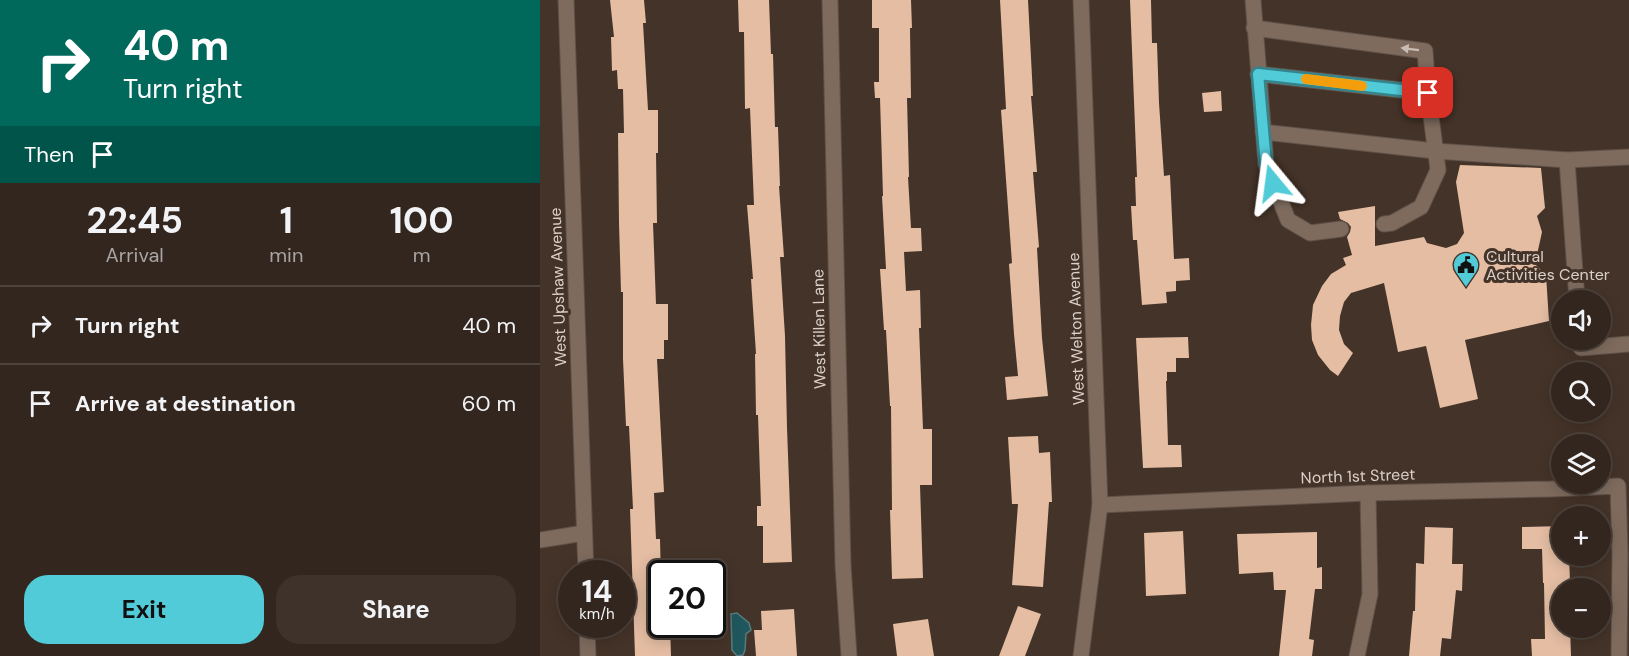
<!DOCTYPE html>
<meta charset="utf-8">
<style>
:root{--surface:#33261e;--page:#3e322b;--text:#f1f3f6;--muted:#a9a5a4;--line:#4e433c;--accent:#52cbd8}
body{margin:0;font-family:"DM Sans",sans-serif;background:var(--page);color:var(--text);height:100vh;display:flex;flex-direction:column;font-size:22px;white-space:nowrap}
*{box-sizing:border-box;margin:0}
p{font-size:20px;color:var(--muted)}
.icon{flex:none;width:33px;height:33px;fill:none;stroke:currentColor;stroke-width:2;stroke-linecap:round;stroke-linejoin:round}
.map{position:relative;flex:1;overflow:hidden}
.side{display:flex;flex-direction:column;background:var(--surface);width:540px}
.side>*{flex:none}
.guide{background:#00695c;color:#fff;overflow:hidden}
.buttons{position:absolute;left:1011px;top:290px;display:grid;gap:12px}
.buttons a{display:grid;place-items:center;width:60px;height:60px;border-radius:50%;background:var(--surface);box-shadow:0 3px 15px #0003,0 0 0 2px var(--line);font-size:30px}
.speed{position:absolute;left:18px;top:560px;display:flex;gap:12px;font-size:30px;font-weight:700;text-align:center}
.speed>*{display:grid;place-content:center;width:78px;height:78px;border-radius:50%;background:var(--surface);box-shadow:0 3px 15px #0003,0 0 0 2px var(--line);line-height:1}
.speed small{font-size:15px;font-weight:400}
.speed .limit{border:3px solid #111;border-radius:9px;background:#fff;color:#111}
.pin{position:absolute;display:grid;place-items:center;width:51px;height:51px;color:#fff;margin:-26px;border-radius:12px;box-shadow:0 3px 9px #0006}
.me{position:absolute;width:66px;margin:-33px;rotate:344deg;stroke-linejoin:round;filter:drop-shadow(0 0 4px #0008)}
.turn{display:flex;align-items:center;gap:21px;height:126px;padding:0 24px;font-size:27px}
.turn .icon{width:78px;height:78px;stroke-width:2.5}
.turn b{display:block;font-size:42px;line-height:51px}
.then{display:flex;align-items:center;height:57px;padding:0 24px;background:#0003;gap:12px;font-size:22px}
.eta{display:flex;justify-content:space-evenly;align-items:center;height:102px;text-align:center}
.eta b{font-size:36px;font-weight:700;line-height:42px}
.cta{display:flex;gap:12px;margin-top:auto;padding:12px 24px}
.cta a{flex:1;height:69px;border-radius:24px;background:var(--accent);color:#111;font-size:24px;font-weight:700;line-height:69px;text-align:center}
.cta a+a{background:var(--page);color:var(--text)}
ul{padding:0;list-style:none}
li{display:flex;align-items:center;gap:18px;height:78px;padding:0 24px;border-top:2px solid var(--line)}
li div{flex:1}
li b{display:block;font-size:22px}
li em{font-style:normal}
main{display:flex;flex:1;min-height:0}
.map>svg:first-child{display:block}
</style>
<main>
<section class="side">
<div class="guide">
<div class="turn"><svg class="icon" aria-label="right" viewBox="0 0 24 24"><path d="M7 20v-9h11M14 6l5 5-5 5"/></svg><div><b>40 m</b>Turn right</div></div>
<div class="then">Then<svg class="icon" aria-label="arrive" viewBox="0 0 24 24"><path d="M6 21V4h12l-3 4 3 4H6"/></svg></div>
</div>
<div class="eta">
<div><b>22:45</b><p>Arrival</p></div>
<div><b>1</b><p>min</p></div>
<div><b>100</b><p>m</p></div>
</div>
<ul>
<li><svg class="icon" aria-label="right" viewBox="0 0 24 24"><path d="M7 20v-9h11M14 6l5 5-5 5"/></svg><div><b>Turn right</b></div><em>40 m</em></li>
<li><svg class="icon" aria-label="arrive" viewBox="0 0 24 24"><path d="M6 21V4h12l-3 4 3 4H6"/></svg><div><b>Arrive at destination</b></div><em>60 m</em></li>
</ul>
<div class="cta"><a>Exit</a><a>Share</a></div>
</section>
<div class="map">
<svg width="1089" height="656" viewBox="0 0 1089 656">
<rect width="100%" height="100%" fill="#443328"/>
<polygon fill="#20575d" stroke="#587b7d" stroke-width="1.5" points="197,613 209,623 211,630 206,634 205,650 203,655 197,656 192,650 191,614"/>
<g fill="#e4bda3">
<polygon points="70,0 104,0 106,23 103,23 108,110 118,110 118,153 116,153 117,223 113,223 116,304 128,304 128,340 124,340 124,359 117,359 124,492 114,493 116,539 120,539 122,624 130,624 131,656 95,656 90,509 93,509 89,426 86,426 83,359 83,292 81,292 79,223 78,133 84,133 83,89 78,89 77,70 72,71 71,37 74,37"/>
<polygon points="198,0 229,0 231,54 233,54 235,127 238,127 240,186 239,186 244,257 240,257 245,336 247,428 252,562 223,563 223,526 217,526 217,506 221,506 218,415 216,415 215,354 216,354 211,279 213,279 207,205 214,205 210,108 205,109 204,32 199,32"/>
<polygon points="332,0 371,0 372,28 370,28 371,98 367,98 369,177 368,177 371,228 381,228 382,251 364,252 366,291 380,290 381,328 379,328 383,429 392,429 392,485 380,485 383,578 352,579 350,510 352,510 351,406 350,406 346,330 344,330 340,269 346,269 342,196 343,196 340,98 335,98 334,82 339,82 339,28 332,28"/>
<polygon points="460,0 488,0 493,96 491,96 497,172 493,172 499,247 497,248 502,338 508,396 467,400 465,377 478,376 474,334 469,264 472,263 461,110 466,109"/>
<polygon points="590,0 611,0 612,43 617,43 619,103 624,176 630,175 634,259 649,258 650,280 636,281 636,291 626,292 627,303 602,305 597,240 593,240 591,206 596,206 595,177 597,177"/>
<polygon points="681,91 682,111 664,112 662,93"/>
<polygon points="920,165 1001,168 1005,208 997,216 1002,232 995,264 1006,275 1009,321 925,340 938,399 900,408 886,346 858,352 844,283 811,293 804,302 800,316 799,330 804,344 813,353 798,376 790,370 778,355 772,340 771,325 773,305 782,286 791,274 806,265 803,258 812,255 807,237 810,232 811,227 808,223 800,219 798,212 835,206 835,246 884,237 887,243 906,248 917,244 924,233 916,182"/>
<polygon points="648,337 649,358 636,358 636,372 627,372 627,381 626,381 628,445 641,445 642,467 603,468 596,338"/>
<polygon points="498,436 499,453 510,452 512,502 509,502 503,587 472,585 478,504 472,504 468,437"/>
<polygon points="1022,526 1022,555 1029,555 1030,582 1022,582 1022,627 1030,627 1031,656 992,656 991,639 1005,639 1004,583 1003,583 1002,549 982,549 982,527"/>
<polygon points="885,527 913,528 912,564 923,564 922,591 916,590 911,639 902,638 900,656 869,656 873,611 875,611 876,563 884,564"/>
<polygon points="643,531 646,594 606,596 604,533"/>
<polygon points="777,532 777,568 782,567 782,589 775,589 769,639 774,640 772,656 739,656 746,590 734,590 733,572 699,574 697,534"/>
<polygon points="478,606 501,614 485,656 459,656"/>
<polygon points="254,609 257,656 216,656 214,630 222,630 221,611"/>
<polygon points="388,619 394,656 357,656 353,624"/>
</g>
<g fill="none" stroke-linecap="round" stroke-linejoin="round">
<g stroke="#5f5148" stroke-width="17">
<g id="minor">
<polyline points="26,0 46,573"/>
<polyline points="290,0 303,565 309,656"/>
<polyline points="713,0 726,164 748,220 770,233 801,229"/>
<polyline points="714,28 885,51 888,93 898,170 881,207 852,223 844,224"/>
<polyline points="718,74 888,93"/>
<polyline points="723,132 895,151 1027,160 1089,157"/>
<polyline points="1027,160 1037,300"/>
<polyline points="1040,339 1041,348 1089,344"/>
<polyline points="560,505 828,493 1011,489 1078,486 1080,555 1079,656"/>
<polyline points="0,540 44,533"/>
<polyline points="47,624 48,656"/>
<polyline points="541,656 560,505 541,0"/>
<polyline points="817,656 830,594 828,493"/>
</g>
</g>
<use href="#minor" stroke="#7e6b5e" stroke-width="15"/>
</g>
<defs><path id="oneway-solid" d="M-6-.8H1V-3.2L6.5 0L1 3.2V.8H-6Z" transform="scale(1.5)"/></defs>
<use fill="#c8bcb4" href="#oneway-solid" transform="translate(870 49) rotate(-173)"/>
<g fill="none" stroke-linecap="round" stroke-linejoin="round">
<g stroke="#35848c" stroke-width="15">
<polyline id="route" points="733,183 726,164 718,74 888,93"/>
</g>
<use href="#route" stroke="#52cbd8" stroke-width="10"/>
<polyline stroke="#f59e0b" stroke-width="10" points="766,79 822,86"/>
</g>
<defs>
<g id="civic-pin" transform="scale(1.35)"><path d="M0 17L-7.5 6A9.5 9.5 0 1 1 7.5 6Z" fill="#52cbd8" stroke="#443328"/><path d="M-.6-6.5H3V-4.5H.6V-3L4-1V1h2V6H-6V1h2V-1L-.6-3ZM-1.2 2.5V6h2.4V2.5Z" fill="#111"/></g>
</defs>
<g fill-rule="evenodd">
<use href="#civic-pin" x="926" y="265"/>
</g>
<g text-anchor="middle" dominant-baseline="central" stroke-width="6" stroke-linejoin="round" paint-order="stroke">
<g font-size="16" fill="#dbd0c9" stroke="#443328" text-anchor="start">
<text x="946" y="256">Cultural<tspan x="946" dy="18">Activities Center</tspan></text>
</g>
<g font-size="16" fill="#dbd0c9" stroke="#443328">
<text transform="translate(18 287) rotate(-92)">West Upshaw Avenue</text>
<text transform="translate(279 329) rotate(-91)">West Killen Lane</text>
<text transform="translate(536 329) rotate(-92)">West Welton Avenue</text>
<text transform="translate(818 476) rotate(-2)">North 1st Street</text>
</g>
</g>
</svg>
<div class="buttons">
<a><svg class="icon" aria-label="sound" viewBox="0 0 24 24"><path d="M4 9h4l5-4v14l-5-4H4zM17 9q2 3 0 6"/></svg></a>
<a><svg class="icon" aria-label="search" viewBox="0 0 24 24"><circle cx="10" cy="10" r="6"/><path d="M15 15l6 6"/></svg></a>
<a><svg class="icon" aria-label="layers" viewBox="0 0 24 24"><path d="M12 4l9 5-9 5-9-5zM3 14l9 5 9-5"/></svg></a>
<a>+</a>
<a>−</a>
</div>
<div class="speed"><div>14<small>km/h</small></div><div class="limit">20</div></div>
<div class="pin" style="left:888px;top:93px;background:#d93025"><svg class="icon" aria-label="arrive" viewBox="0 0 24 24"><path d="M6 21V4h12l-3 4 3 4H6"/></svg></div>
<svg class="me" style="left:733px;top:183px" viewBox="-20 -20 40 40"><path d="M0-17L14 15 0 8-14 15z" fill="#52cbd8" stroke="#fff" stroke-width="4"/></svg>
</div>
</main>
